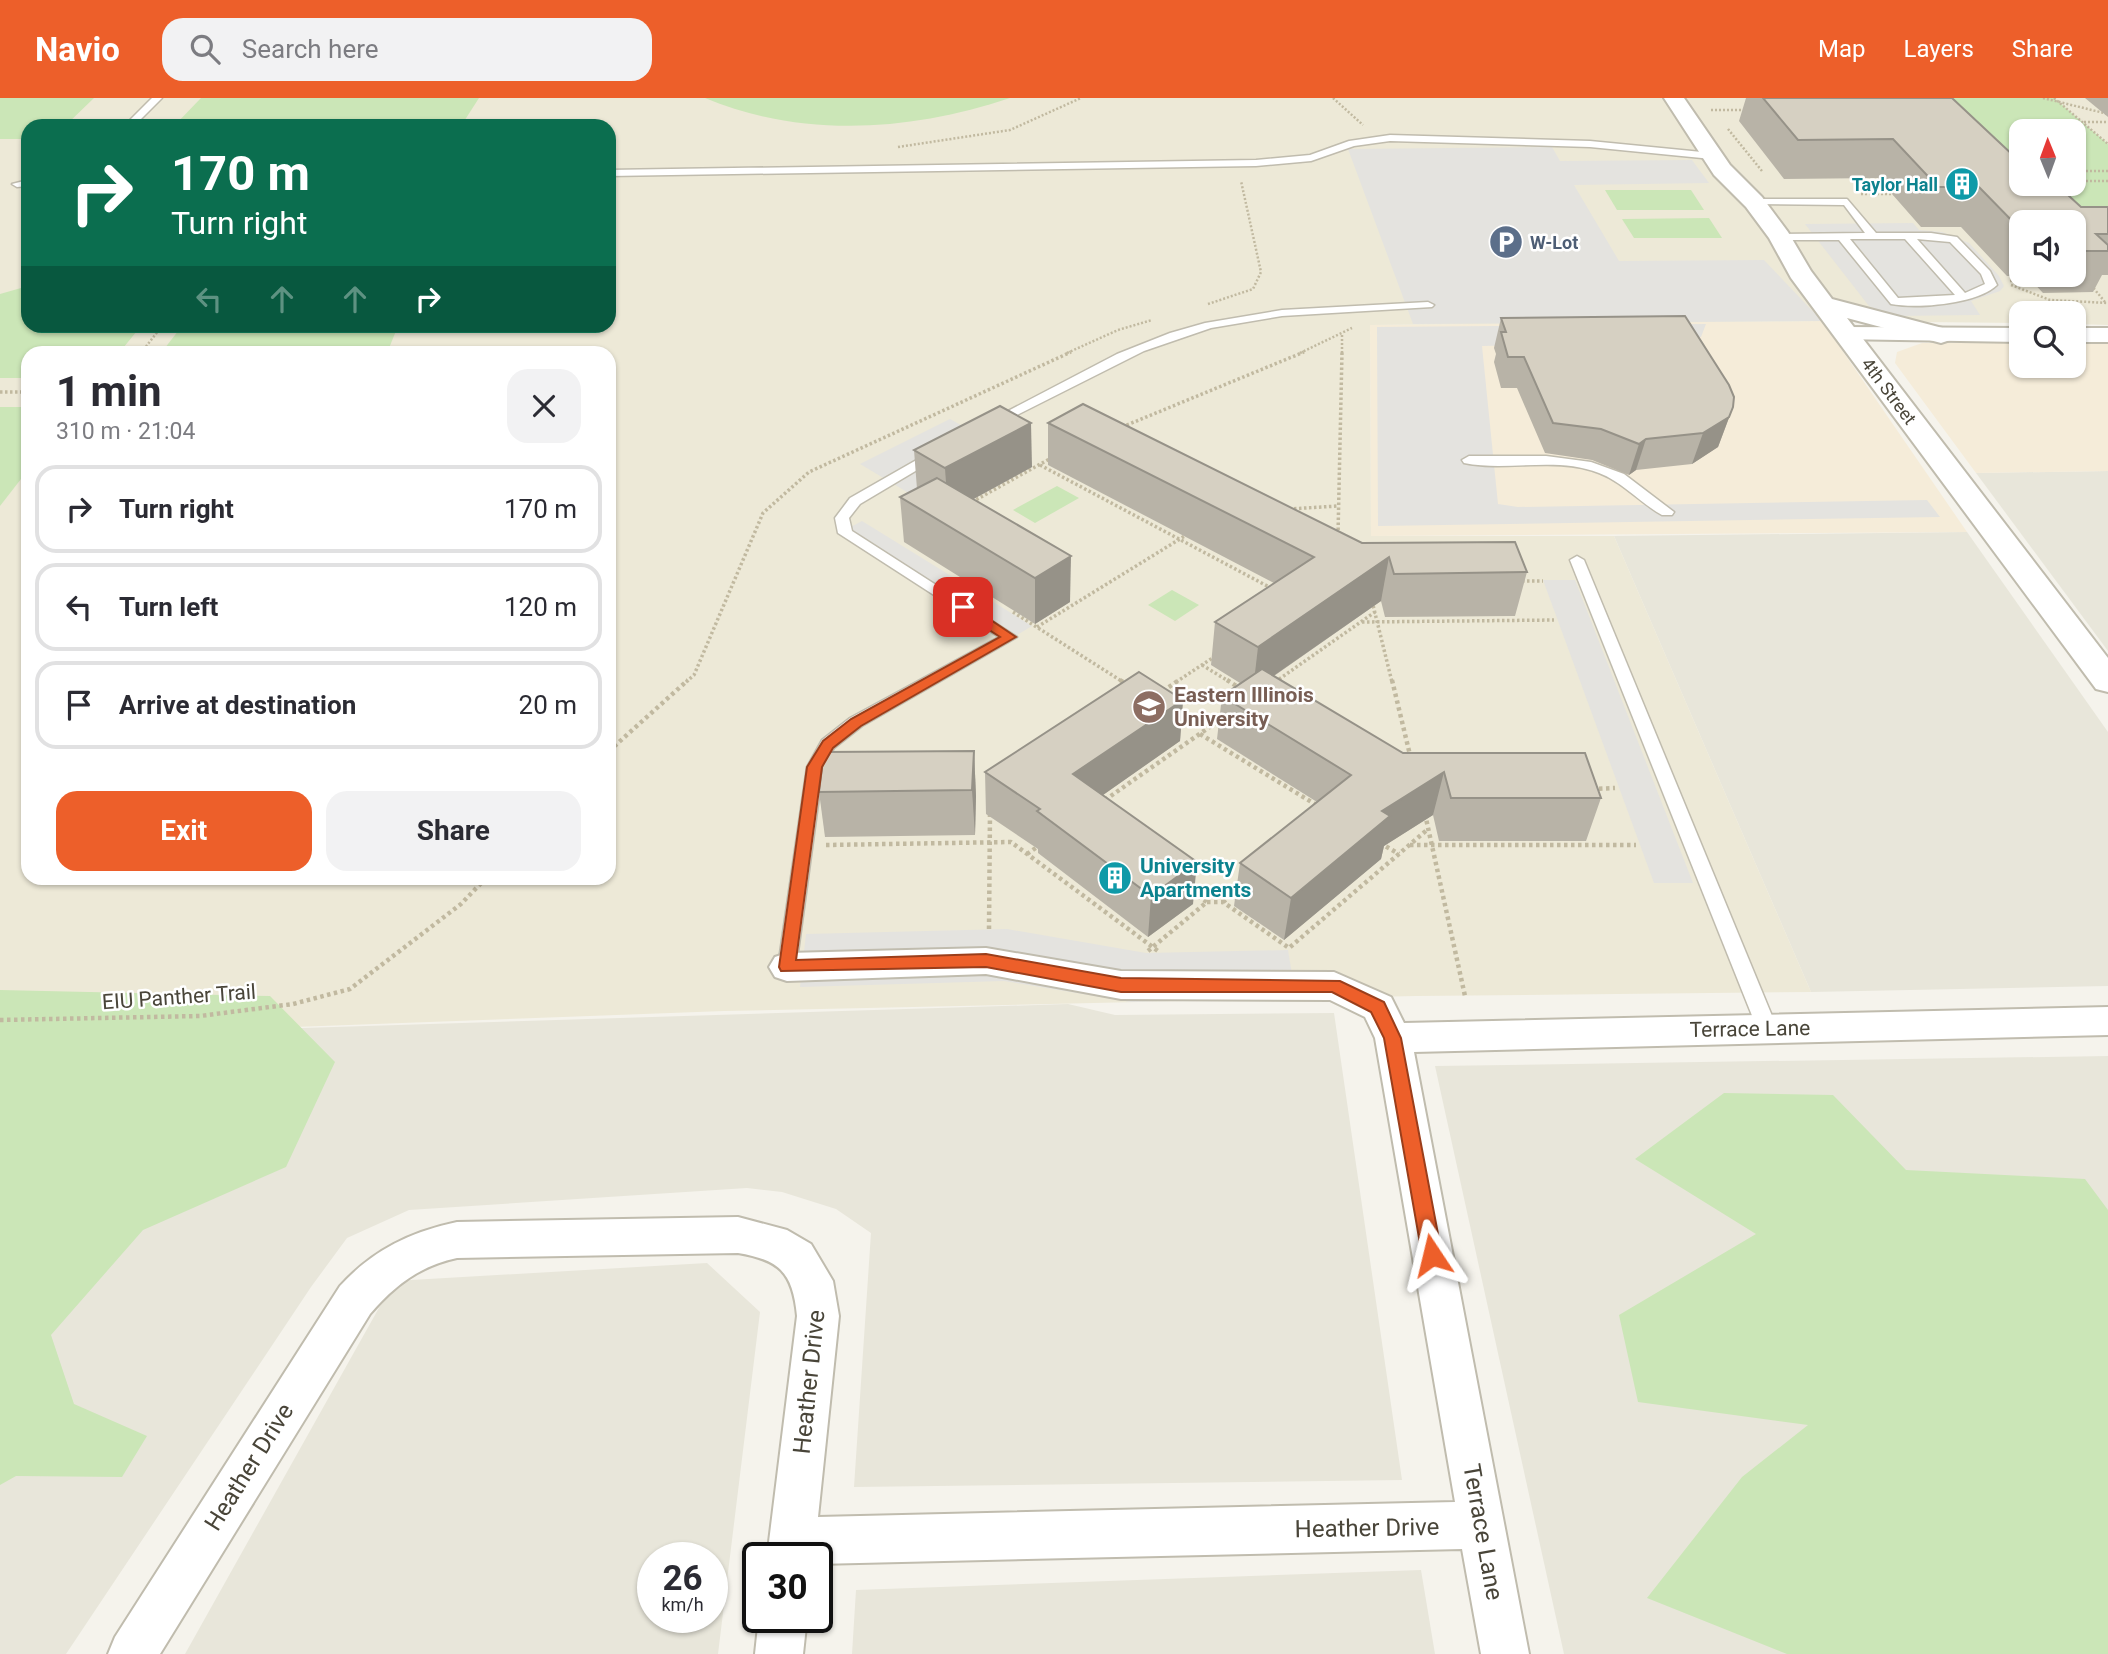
<!DOCTYPE html>
<meta charset="utf-8">
<style>
:root{--surface:#fff;--page:#f2f2f3;--text:#2b2b33;--muted:#7c7c81;--line:#e1e1e2;--accent:#ed5f2a}
body{margin:0;font-family:Roboto,sans-serif;background:var(--page);color:var(--text);height:100vh;display:flex;flex-direction:column;font-size:26px;white-space:nowrap}
*{box-sizing:border-box;margin:0}
p{font-size:23px;color:var(--muted)}
.icon{flex:none;width:38px;height:38px;fill:none;stroke:currentColor;stroke-width:2;stroke-linecap:round;stroke-linejoin:round}
.map{position:relative;flex:1;overflow:hidden}
.details{position:absolute;left:21px;top:248px;width:595px;height:539px;display:flex;flex-direction:column;background:var(--surface);border-radius:21px;box-shadow:0 2px 5px #0004}
.details>*{flex:none}
.top-card{position:absolute;left:21px;top:21px;width:595px;height:214px;border-radius:21px;box-shadow:0 2px 5px #0004;background:#0b6e4f;color:#fff;overflow:hidden}
.needle{width:46px;rotate:359deg}
.buttons{position:absolute;left:2009px;top:21px;display:grid;gap:14px}
.buttons a{display:grid;place-items:center;width:77px;height:77px;border-radius:14px;background:var(--surface);box-shadow:0 2px 5px #0004;font-size:35px}
.speed{position:absolute;left:637px;top:1444px;display:flex;gap:14px;font-size:35px;font-weight:700;text-align:center}
.speed>*{display:grid;place-content:center;width:91px;height:91px;border-radius:50%;background:var(--surface);box-shadow:0 2px 5px #0004;line-height:1}
.speed small{font-size:18px;font-weight:400}
.speed .limit{border:4px solid #111;border-radius:10px;background:#fff;color:#111}
.pin{position:absolute;display:grid;place-items:center;width:60px;height:60px;color:#fff;margin:-30px;border-radius:14px;box-shadow:0 4px 10px #0006}
.me{position:absolute;width:77px;margin:-38px;rotate:350deg;stroke-linejoin:round;filter:drop-shadow(0 0 5px #0008)}
.turn{display:flex;align-items:center;gap:24px;height:147px;padding:0 35px;font-size:32px}
.turn .icon{width:91px;height:91px;stroke-width:2.5}
.turn b{display:block;font-size:49px;line-height:60px}
.lanes{display:flex;align-items:center;height:66px;padding:0 35px;background:#0003;justify-content:center;gap:35px;direction:ltr}
.lanes .off{opacity:.35}
.round{display:grid;place-items:center;flex:none;width:74px;height:74px;border-radius:21px;background:var(--page)}
.head{display:flex;align-items:center;justify-content:space-between;height:119px;padding:0 35px}
h1{font-size:42px;font-weight:700;line-height:52px}
.button{display:flex;gap:14px;margin-top:auto;padding:14px 35px}
.button a{flex:1;height:80px;border-radius:21px;background:var(--accent);color:#fff;font-size:28px;font-weight:700;line-height:80px;text-align:center}
.button a+a{background:var(--page);color:var(--text)}
ul{padding:0;list-style:none}
li{display:flex;align-items:center;gap:21px;height:88px;margin:0 14px 10px;padding:0 21px;border:4px solid var(--line);border-radius:21px}
li div{flex:1}
li b{display:block;font-size:26px}
li em{font-style:normal}
header{display:flex;align-items:center;gap:42px;box-sizing:border-box;height:98px;padding:0 35px;background:var(--accent);color:#fff}
header strong{font-size:33px}
nav{display:flex;gap:38px;margin-inline-start:auto;font-size:24px}
.search{width:490px;height:63px;background:var(--page);display:flex;align-items:center;gap:18px;box-sizing:border-box;padding:0 24px;border-radius:21px;color:var(--muted);font-size:26px}
.map>svg:first-child{display:block}
</style>
<header>
<strong>Navio</strong>
<div class="search"><svg class="icon" aria-label="search" viewBox="0 0 24 24"><circle cx="10" cy="10" r="6"/><path d="M15 15l6 6"/></svg>Search here</div>
<nav><a>Map</a><a>Layers</a><a>Share</a></nav>
</header>
<div class="map">
<svg width="2108" height="1556" viewBox="0 0 2108 1556">
<rect width="100%" height="100%" fill="#f5f3ec"/>
<g fill="#e8e6da" fill-rule="evenodd">
<polygon points="2108,373 2108,553 1976,375"/>
<polygon points="1967,434 2108,634 2108,888 1811,894 1614,438"/>
<polygon points="1068,906 1115,917 1334,915 1402,1382 854,1389 871,1135 836,1111 782,1094 747,1090 409,1112 347,1140 311,1189 66,1556 0,1556 0,1155 172,934"/>
<polygon points="2108,958 2108,1556 1564,1556 1435,968"/>
<path d="M 707,1165 L 760,1214 L 718,1556 L 185,1556 L 394,1183 ZM 653,1460 L 712,1460 L 712,1519 L 653,1519 Z"/>
<polygon points="1421,1472 1435,1556 852,1556 856,1492"/>
</g>
<g fill="#f5ecd9">
<polygon points="1822,223 1967,434 1371,438 1370,227"/>
<polygon points="2074,244 2108,244 2108,373 1976,375 1895,265 1897,254 1922,245 2021,245 2021,268 2074,268"/>
</g>
<path fill="#ede9d7" fill-rule="evenodd" d="M 0,0 L 2108,0 L 2108,227 L 2074,226 L 2074,215 L 2021,215 L 2021,225 L 1822,223 L 1370,227 L 1371,438 L 1614,438 L 1811,894 L 1416,898 L 724,913 L 0,940 ZM 28,28 L 609,28 L 609,228 L 28,228 ZM 2021,33 L 2074,33 L 2074,86 L 2021,86 ZM 2021,124 L 2074,124 L 2074,177 L 2021,177 ZM 28,256 L 609,256 L 609,780 L 28,780 Z"/>
<g fill="#cbe6b7" fill-rule="evenodd">
<polygon points="0,0 94,0 65,28 28,28 28,41 0,41"/>
<polygon points="201,0 479,0 461,28 174,28"/>
<path d="M 705,0 L 1010,0 C 911,33 804,41 705,0 Z"/>
<path d="M 1926,0 L 2054,0 L 2108,46 L 2108,145 L 2074,124 L 2057,124 ZM 2021,33 L 2074,33 L 2074,86 L 2021,86 Z"/>
<polygon points="1605,92 1691,92 1704,112 1617,112"/>
<polygon points="1709,120 1722,140 1634,140 1622,121"/>
<polygon points="28,188 28,228 141,228 119,255 28,256 28,280 0,280 0,196"/>
<polygon points="182,228 398,228 387,255 161,255"/>
<polygon points="0,309 28,309 28,372 0,408"/>
<polygon points="1057,388 1079,400 1035,425 1013,412"/>
<polygon points="1172,492 1199,507 1175,523 1148,507"/>
<polygon points="0,892 270,898 335,964 286,1069 143,1132 51,1237 74,1306 147,1338 122,1379 16,1378 0,1387"/>
<polygon points="1724,995 1833,997 1906,1072 2085,1081 2108,1112 2108,1556 1787,1556 1647,1500 1742,1379 1808,1327 1638,1304 1619,1217 1756,1136 1635,1061"/>
</g>
<g fill="#e4e3df">
<polygon points="1552,49 1560,63 1692,62 1709,85 1574,87 1619,163 1764,162 1822,223 1413,226 1348,51"/>
<polygon points="1913,125 1919,132 1942,134 1969,145 1999,178 2004,188 2000,193 1971,203 1980,217 1893,218 1869,208 1805,126"/>
<polygon points="1706,226 1701,239 1607,245 1482,248 1498,406 1518,409 1927,402 1940,419 1378,428 1377,229"/>
<polygon points="950,321 1002,350 912,397 860,366"/>
<polygon points="862,423 1032,528 1017,537 847,431"/>
<polygon points="1543,482 1575,482 1693,785 1654,785"/>
<polygon points="1007,831 1146,855 1288,852 1296,900 1131,904 1004,883 800,889 806,836"/>
</g>
<g fill="none" stroke-linecap="round" stroke-linejoin="round">
<g stroke="#c0bcae" stroke-width="3">
<g id="service">
<polygon points="152,0 162,0 134,28 124,28"/>
<polygon points="1390,37 1590,43 1712,55 1717,58 1712,61 1590,49 1390,43 1354,48 1311,63 1256,68 609,78 609,72 1256,62 1310,57 1349,43"/>
<polygon points="28,82 28,88 17,89 12,86"/>
<path d="M 1754,101 L 1847,101 L 1876,135 L 1931,135 L 1957,139 L 1990,173 L 1997,187 C 1978,206 1917,211 1891,206 L 1839,142 L 1780,142 L 1775,139 L 1780,136 L 1865,135 L 1844,107 L 1750,106 L 1749,104 ZM 1850,141 L 1905,141 L 1955,197 L 1898,200 ZM 1917,141 L 1950,144 L 1981,176 L 1985,186 L 1965,195 Z"/>
<polygon points="1428,204 1434,207 1432,209 1282,218 1211,230 1144,253 997,327 987,324 1117,256 1170,235 1205,225 1282,212"/>
<polygon points="934,352 941,356 939,359 860,406 849,420 852,433 1017,539 862,628 834,650 823,669 796,869 794,874 780,874 778,869 807,669 822,642 850,620 999,539 838,435 835,420 850,400"/>
<path d="M 1469,358 L 1546,358 L 1591,364 L 1624,376 L 1674,414 L 1672,417 L 1662,417 C 1640,405 1623,384 1599,375 C 1556,358 1508,374 1464,365 L 1462,362 Z"/>
<polygon points="1577,458 1584,462 1777,930 1774,935 1767,938 1760,935 1757,930 1570,462"/>
</g>
</g>
<g stroke="#c0bcae" stroke-width="4">
<g id="minor">
<polygon points="1846,229 2021,230 2021,244 1838,241 1835,236"/>
<rect x="2074" y="230" width="34" height="14"/>
<path d="M 986,850 L 1121,873 L 1334,874 L 1391,899 L 1404,925 L 2108,909 L 2108,937 L 1414,954 L 1529,1556 L 1481,1556 L 1462,1451 L 817,1466 L 817,1460 L 767,1460 L 797,1218 C 793,1175 780,1162 738,1155 L 457,1160 C 420,1168 395,1187 370,1216 L 160,1556 L 108,1556 L 115,1539 L 340,1188 C 373,1152 410,1134 457,1124 L 738,1119 L 787,1132 L 811,1146 L 833,1183 L 839,1218 L 818,1419 L 1455,1404 L 1375,940 L 1365,919 L 1330,902 L 1121,901 L 986,876 L 787,883 L 775,879 L 769,869 L 775,859 L 787,855 Z"/>
<polygon points="759,1519 807,1519 803,1556 755,1556"/>
</g>
</g>
<g stroke="#c0bcae" stroke-width="4">
<polygon id="tertiary" points="1664,0 1684,0 1730,67 1762,99 1788,134 1811,173 1832,201 1950,232 1954,237 1950,242 1941,245 1847,220 2108,560 2108,594 2096,591 1791,180 1769,140 1746,109 1714,77"/>
</g>
<g stroke="#c1b9a0" stroke-width="2.5" stroke-dasharray="2 2" stroke-linecap="butt">
<polyline points="1333,0 1363,27"/>
<polyline points="2043,0 2108,16"/>
<polyline points="2054,0 2108,46"/>
<polyline points="1711,12 1748,12"/>
<polyline points="2084,24 2108,24"/>
<polyline points="1728,31 1762,73"/>
<polyline points="898,49 1010,32 1081,0"/>
<polyline points="2074,73 2108,73"/>
<polyline points="2074,83 2108,83"/>
<polyline points="1861,96 1895,96"/>
<polyline points="2010,183 2030,181"/>
<polyline points="2011,187 2050,202 2108,205"/>
<polyline points="2091,187 2105,204"/>
<polyline points="1208,206 1253,191 1261,174 1241,83"/>
<polyline points="141,255 162,228"/>
<polyline points="1067,255 1118,232 1152,222"/>
<polyline points="1300,255 1352,230"/>
<polyline points="1342,255 1342,235"/>
</g>
<g stroke="#c1b9a0" stroke-width="3.5" stroke-dasharray="2.5 2.5" stroke-linecap="butt">
<polyline points="141,256 143,254"/>
<polyline points="0,294 28,294"/>
<polyline points="1122,329 1304,254"/>
<polyline points="1040,367 1271,490"/>
<polyline points="972,404 1053,359"/>
<polyline points="1289,411 1338,408"/>
<polyline points="1338,437 1342,254"/>
<polyline points="1522,483 1543,483"/>
<polyline points="1372,503 1392,584"/>
<polyline points="1013,514 1123,584"/>
<polyline points="1362,524 1554,522"/>
<polyline points="1037,529 1188,436"/>
<polyline points="1202,567 1230,584"/>
<polyline points="686,584 694,577 763,415 809,374 1071,254"/>
<polyline points="1176,584 1217,557"/>
<polyline points="1275,584 1375,514"/>
</g>
<g stroke="#c1b9a0" stroke-width="4.5" stroke-dasharray="3.5 3.5" stroke-linecap="butt">
<polyline points="1120,582 1126,586"/>
<polyline points="1227,582 1241,591"/>
<polyline points="1392,582 1410,657"/>
<polyline points="1275,584 1277,582"/>
<polyline points="1163,593 1179,582"/>
<polyline points="1200,636 1318,708"/>
<polyline points="609,653 688,582"/>
<polyline points="1592,691 1615,690"/>
<polyline points="1105,702 1221,621"/>
<polyline points="1425,716 1465,898"/>
<polyline points="1380,745 1399,756"/>
<polyline points="826,747 1011,744 1158,853"/>
<polyline points="1410,747 1636,747"/>
<polyline points="1027,756 1040,747"/>
<polyline points="1207,804 1223,804 1289,850 1428,731"/>
<polyline points="1223,804 1238,792"/>
<polyline points="989,831 990,713"/>
<polyline points="1148,853 1207,804 1190,793"/>
<polyline points="0,922 200,918 293,906 350,891 461,806 486,780"/>
</g>
<use href="#service" fill="#fff" fill-rule="evenodd"/>
<use href="#minor" fill="#fff" fill-rule="evenodd"/>
<use href="#tertiary" fill="#fff" fill-rule="evenodd"/>
</g>
<g fill="#b8b3a7" fill-rule="evenodd">
<path d="M 1746,0 L 1952,0 L 2016,60 L 2081,109 L 2108,109 L 2108,177 L 2102,177 L 2093,194 L 2043,195 L 2027,178 L 2007,178 L 1961,129 L 1921,129 L 1878,80 L 1784,81 L 1739,23 ZM 2021,124 L 2074,124 L 2074,177 L 2021,177 Z"/>
<polygon points="2085,0 2108,0 2108,19"/>
<polygon points="1501,220 1733,309 1718,349 1692,366 1636,372 1629,377 1592,362 1545,355 1517,290 1501,290 1494,264 1496,256 1494,250"/>
<polygon points="1048,325 1362,445 1527,474 1515,518 1385,519 1381,503 1274,578 1403,655 1601,700 1586,743 1439,743 1433,717 1384,748 1381,761 1284,842 1234,808 1240,765 1317,704 1217,641 1222,598 1240,585 1211,567 1215,524 1274,485 1048,367"/>
<polygon points="914,352 1032,369 973,401 1070,504 1035,526 904,444 900,399 917,391"/>
<polygon points="1183,602 1180,643 1103,697 1193,806 1148,839 1038,755 1038,751 986,716 985,674"/>
<polygon points="974,653 976,698 975,737 825,739 819,694"/>
</g>
<g fill="#969288">
<polygon points="1733,309 1718,349 1692,366 1703,335"/>
<polygon points="1031,325 1032,369 948,415 945,370"/>
<polygon points="1646,341 1636,372 1629,377 1639,346"/>
<polygon points="1071,458 1070,504 1035,526 1035,480"/>
<polygon points="1389,459 1381,503 1253,592 1258,549"/>
<polygon points="1183,602 1180,643 1073,718 1073,676"/>
<polygon points="974,653 976,698 975,737 972,692"/>
<polygon points="1444,674 1433,717 1384,748 1381,761 1284,842 1291,800 1382,713"/>
<polygon points="1197,764 1193,806 1148,839 1151,798"/>
</g>
<g fill="#d6d0c2" stroke="#969288" stroke-width="2">
<polygon points="1763,0 1952,0 2016,60 2021,60 2021,86 2056,86 2081,109 2108,109 2108,136 2096,136 2108,147 2108,153 2074,153 2074,124 2021,124 2021,132 1979,89 1938,89 1893,41 1798,42"/>
<polygon points="1685,218 1729,287 1734,299 1733,309 1729,319 1703,335 1646,341 1639,346 1601,331 1553,325 1524,259 1508,259 1501,234 1506,234 1501,220"/>
<polygon points="1083,306 1362,445 1515,444 1527,474 1394,476 1389,459 1258,549 1215,524 1314,459 1048,325"/>
<polygon points="1000,308 1031,325 945,370 914,352"/>
<polygon points="937,380 1071,458 1035,480 900,399"/>
<polygon points="1262,571 1403,655 1585,655 1601,700 1451,700 1444,674 1382,713 1390,718 1291,800 1240,765 1351,677 1222,598"/>
<polygon points="1139,574 1183,602 1073,676 1197,764 1151,798 1037,713 1040,711 985,674"/>
<polygon points="974,653 972,692 819,694 824,654"/>
</g>
<polygon fill="#ed5f2a" stroke="#9a3e1b" stroke-width="2" points="958,506 967,506 1016,539 861,628 833,650 822,669 796,862 986,856 1121,880 1340,883 1384,904 1401,940 1442,1157 1439,1163 1432,1166 1425,1163 1422,1157 1384,940 1371,914 1332,894 1121,894 986,869 781,873 779,869 807,669 823,643 851,621 1000,539 958,512"/>
<defs>
<g id="building-disc" transform="scale(1.75)"><circle r="9.5" fill="#0f9aa8" stroke="#fff"/><path d="M-4-6H4V6H1V3H-1V6H-4ZM-2.5-4.3h1.7v1.8h-1.7ZM.8-4.3h1.7v1.8H.8ZM-2.5-1h1.7V.8h-1.7ZM.8-1h1.7V.8H.8Z" fill="#fff"/></g>
<g id="parking-disc" transform="scale(1.75)"><circle r="9.5" fill="#5c6f8a" stroke="#fff"/><path d="M-3.5-5.5H1a3.5 3.5 0 0 1 0 7H-1V5.5H-3.5ZM-1-3.4V-.6H.8a1.4 1.4 0 0 0 0-2.8Z" fill="#fff"/></g>
<g id="university-disc" transform="scale(1.75)"><circle r="9.5" fill="#8d6e63" stroke="#fff"/><path d="M0-5L7-2L0 1L-7-2ZM-4 1L0 2.5L4 1V4Q0 6-4 4Z" fill="#fff"/></g>
</defs>
<g fill-rule="evenodd">
<use href="#building-disc" x="1962" y="86"/>
<use href="#parking-disc" x="1506" y="144"/>
<use href="#university-disc" x="1149" y="609"/>
<use href="#building-disc" x="1115" y="780"/>
</g>
<g text-anchor="middle" dominant-baseline="central" stroke-width="5" stroke-linejoin="round" paint-order="stroke">
<g font-size="18" font-weight="bold" fill="#0d838f" stroke="#fff" text-anchor="end">
<text x="1938" y="86">Taylor Hall</text>
</g>
<g font-size="18" font-weight="bold" fill="#4e5e75" stroke="#fff" text-anchor="start">
<text x="1530" y="144">W-Lot</text>
</g>
<g font-size="18" fill="#494539" stroke="#fff">
<text transform="translate(1889 293) rotate(53)">4th Street</text>
</g>
<g font-size="21" font-weight="bold" fill="#785e54" stroke="#fff" text-anchor="start">
<text x="1174" y="597">Eastern Illinois<tspan x="1174" dy="24">University</tspan></text>
</g>
<g font-size="21" font-weight="bold" fill="#0d838f" stroke="#fff" text-anchor="start">
<text x="1140" y="768">University<tspan x="1140" dy="24">Apartments</tspan></text>
</g>
<g font-size="21" fill="#494539" stroke="#fff">
<text transform="translate(179 899) rotate(-4)">EIU Panther Trail</text>
<text transform="translate(1750 931) rotate(-1)">Terrace Lane</text>
</g>
<g font-size="24" fill="#494539" stroke="#fff">
<text transform="translate(809 1284) rotate(-84)">Heather Drive</text>
<text transform="translate(249 1369) rotate(-58)">Heather Drive</text>
<text transform="translate(1367 1430) rotate(-1)">Heather Drive</text>
<text transform="translate(1483 1434) rotate(80)">Terrace Lane</text>
</g>
</g>
</svg>
<div class="buttons">
<a><svg class="needle" viewBox="-14 -14 28 28"><path d="M0-13l5 13h-10z" fill="#e53935"/><path d="M0 13l5-13h-10z" fill="#7c7c81"/></svg></a>
<a><svg class="icon" aria-label="sound" viewBox="0 0 24 24"><path d="M4 9h4l5-4v14l-5-4H4zM17 9q2 3 0 6"/></svg></a>
<a><svg class="icon" aria-label="search" viewBox="0 0 24 24"><circle cx="10" cy="10" r="6"/><path d="M15 15l6 6"/></svg></a>
</div>
<div class="speed"><div>26<small>km/h</small></div><div class="limit">30</div></div>
<div class="pin" style="left:963px;top:509px;background:#d93025"><svg class="icon" aria-label="arrive" viewBox="0 0 24 24"><path d="M6 21V4h12l-3 4 3 4H6"/></svg></div>
<svg class="me" style="left:1432px;top:1157px" viewBox="-20 -20 40 40"><path d="M0-17L14 15 0 8-14 15z" fill="#ed5f2a" stroke="#fff" stroke-width="4"/></svg>
<div class="top-card">
<div class="turn"><svg class="icon" aria-label="right" viewBox="0 0 24 24"><path d="M7 20v-9h11M14 6l5 5-5 5"/></svg><div><b>170 m</b>Turn right</div></div>
<div class="lanes"><svg class="icon off" aria-label="left" viewBox="0 0 24 24"><path d="M17 20v-9H6M10 6l-5 5 5 5"/></svg><svg class="icon off" aria-label="ahead" viewBox="0 0 24 24"><path d="M12 20V5M6 11l6-6 6 6"/></svg><svg class="icon off" aria-label="ahead" viewBox="0 0 24 24"><path d="M12 20V5M6 11l6-6 6 6"/></svg><svg class="icon" aria-label="right" viewBox="0 0 24 24"><path d="M7 20v-9h11M14 6l5 5-5 5"/></svg></div>
</div>
<section class="details">
<div class="head"><div><h1>1 min</h1><p>310 m · 21:04</p></div><a class="round"><svg class="icon" aria-label="close" viewBox="0 0 24 24"><path d="M6 6l12 12M18 6L6 18"/></svg></a></div>
<ul>
<li><svg class="icon" aria-label="right" viewBox="0 0 24 24"><path d="M7 20v-9h11M14 6l5 5-5 5"/></svg><div><b>Turn right</b></div><em>170 m</em></li>
<li><svg class="icon" aria-label="left" viewBox="0 0 24 24"><path d="M17 20v-9H6M10 6l-5 5 5 5"/></svg><div><b>Turn left</b></div><em>120 m</em></li>
<li><svg class="icon" aria-label="arrive" viewBox="0 0 24 24"><path d="M6 21V4h12l-3 4 3 4H6"/></svg><div><b>Arrive at destination</b></div><em>20 m</em></li>
</ul>
<div class="button"><a>Exit</a><a>Share</a></div>
</section>
</div>
